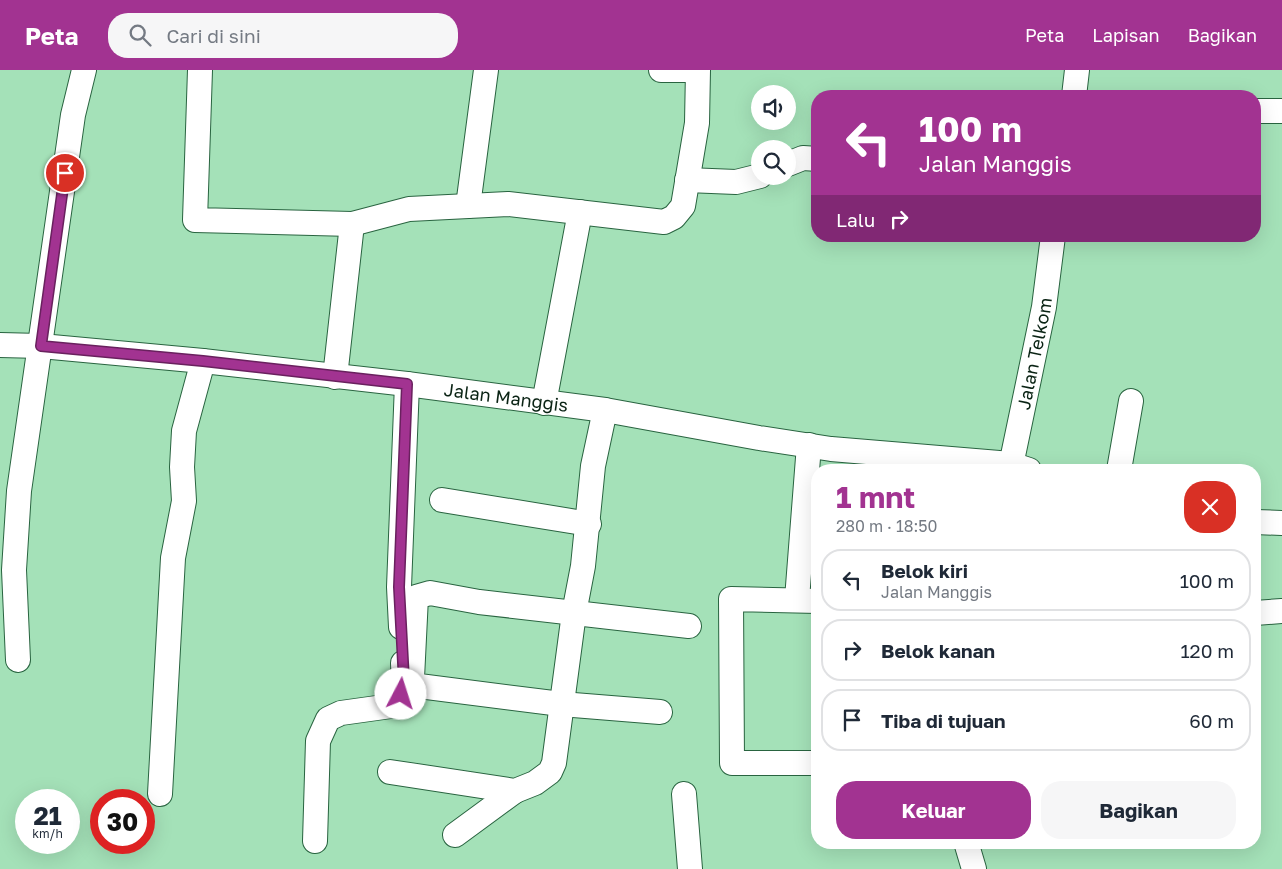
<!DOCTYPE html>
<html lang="id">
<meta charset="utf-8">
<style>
:root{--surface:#fff;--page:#f6f6f7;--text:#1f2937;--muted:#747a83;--line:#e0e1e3;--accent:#a23391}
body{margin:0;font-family:"Golos Text",sans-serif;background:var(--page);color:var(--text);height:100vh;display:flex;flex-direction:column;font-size:19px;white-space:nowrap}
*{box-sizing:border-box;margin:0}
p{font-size:16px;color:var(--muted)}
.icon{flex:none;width:28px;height:28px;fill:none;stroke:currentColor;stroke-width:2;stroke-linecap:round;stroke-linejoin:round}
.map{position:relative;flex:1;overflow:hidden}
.sheet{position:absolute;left:811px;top:394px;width:450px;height:385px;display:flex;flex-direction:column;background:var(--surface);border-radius:20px;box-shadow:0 5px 20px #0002}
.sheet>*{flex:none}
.banner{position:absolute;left:811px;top:20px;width:450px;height:152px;border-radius:20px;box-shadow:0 5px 20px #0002;background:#a23391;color:#fff;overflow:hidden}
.buttons{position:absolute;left:751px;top:15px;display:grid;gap:10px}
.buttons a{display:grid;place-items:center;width:45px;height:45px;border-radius:50%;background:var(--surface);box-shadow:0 5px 20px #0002;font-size:25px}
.speed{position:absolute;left:15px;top:719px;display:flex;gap:10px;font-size:25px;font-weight:700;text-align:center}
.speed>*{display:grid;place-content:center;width:65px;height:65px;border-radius:50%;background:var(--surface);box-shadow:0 5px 20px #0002;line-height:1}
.speed small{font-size:12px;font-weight:400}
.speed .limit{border:8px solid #d22;background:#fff;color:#111}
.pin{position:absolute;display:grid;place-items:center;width:42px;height:42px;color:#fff;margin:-21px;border:2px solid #fff;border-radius:50%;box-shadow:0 1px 5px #0007}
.me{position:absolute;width:55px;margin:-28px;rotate:5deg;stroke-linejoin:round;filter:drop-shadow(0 0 4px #0008)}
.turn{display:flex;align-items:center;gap:18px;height:105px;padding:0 25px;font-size:22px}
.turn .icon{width:65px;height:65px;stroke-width:2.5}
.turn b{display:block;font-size:35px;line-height:42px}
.then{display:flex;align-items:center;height:48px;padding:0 25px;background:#0003;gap:10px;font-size:19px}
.round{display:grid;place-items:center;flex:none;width:52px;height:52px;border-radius:20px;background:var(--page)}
.headline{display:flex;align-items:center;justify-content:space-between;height:85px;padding:0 25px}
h1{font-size:30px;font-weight:700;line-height:38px;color:var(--accent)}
.action{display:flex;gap:10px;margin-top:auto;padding:10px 25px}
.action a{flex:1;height:58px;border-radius:20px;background:var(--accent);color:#fff;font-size:20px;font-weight:700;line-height:58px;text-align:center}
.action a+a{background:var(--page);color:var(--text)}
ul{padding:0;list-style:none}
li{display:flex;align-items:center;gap:15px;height:62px;margin:0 10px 8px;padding:0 15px;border:2px solid var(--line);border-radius:20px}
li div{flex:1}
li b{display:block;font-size:19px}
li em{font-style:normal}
header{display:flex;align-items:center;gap:30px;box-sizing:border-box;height:70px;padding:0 25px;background:var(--accent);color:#fff}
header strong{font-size:24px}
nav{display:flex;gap:28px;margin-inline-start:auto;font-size:18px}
.search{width:350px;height:45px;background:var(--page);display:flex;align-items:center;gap:12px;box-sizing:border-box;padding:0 18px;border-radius:20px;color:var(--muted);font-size:19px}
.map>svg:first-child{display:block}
</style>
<header>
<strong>Peta</strong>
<div class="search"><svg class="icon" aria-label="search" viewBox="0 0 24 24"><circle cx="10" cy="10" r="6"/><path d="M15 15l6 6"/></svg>Cari di sini</div>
<nav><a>Peta</a><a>Lapisan</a><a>Bagikan</a></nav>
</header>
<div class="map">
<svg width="1282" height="799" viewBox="0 0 1282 799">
<rect width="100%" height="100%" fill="#a4e1b8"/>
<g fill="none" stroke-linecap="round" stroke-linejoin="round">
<g stroke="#296440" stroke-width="26">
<g id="minor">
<polyline points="200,0 195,150 352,154 409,139 508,134 664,152 674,147 683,136 697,53 698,0"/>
<polyline points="661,0 689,0"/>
<polyline points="1074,26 1077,0"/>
<polyline points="1255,41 1282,41"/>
<polyline points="788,94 803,88 818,89"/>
<polyline points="687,110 736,112 760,106"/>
<polyline points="468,136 486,0"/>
<path id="s1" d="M 0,275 L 41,276 L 203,291 L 407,314 L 605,340 L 759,368 L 831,379 L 1011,394 L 1029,400"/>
<polyline points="335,307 352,154"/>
<polyline points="544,333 580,142"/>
<path id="s2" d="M 1010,400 L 1044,237 L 1053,166"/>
<polyline points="1119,400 1131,331"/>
<polyline points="442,430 589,454"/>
<polyline points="1255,452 1282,453"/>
<polyline points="797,529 809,375"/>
<polyline points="818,531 731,529 732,693 818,693"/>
<polyline points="1255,543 1282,541"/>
<polyline points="401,557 399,517 407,314"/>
<polyline points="18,590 14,500 19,421 73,45 84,0"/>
<polyline points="660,642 561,634 419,616 412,612 412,608 416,527 430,523 479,532 689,556"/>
<polyline points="390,702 515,721 535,713 550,702 554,693 574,543 583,496 593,396 605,340"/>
<polyline points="160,724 173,488 184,431 182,397 184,361 203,291"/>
<polyline points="684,724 690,799"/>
<polyline points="455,765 515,721"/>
<path d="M 315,771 L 318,671 L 328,649 L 341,643 L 391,636 C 403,622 404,611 403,593"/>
<polyline points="966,772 974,799"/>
</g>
</g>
<use href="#minor" stroke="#fff" stroke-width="24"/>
</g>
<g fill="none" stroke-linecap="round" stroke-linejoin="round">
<g stroke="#69215e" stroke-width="12">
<polyline id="route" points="65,103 41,276 203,291 407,314 399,517 404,611 401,624"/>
</g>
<use href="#route" stroke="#a23391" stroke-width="9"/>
</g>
<g text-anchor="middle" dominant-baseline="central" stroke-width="4" stroke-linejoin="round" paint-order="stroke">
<g font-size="18" fill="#0a2314" stroke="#b1efc5">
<text stroke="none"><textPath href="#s2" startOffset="119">Jalan Telkom</textPath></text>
<text stroke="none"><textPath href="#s1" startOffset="509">Jalan Manggis</textPath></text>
</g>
</g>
</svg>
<div class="buttons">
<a><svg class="icon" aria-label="sound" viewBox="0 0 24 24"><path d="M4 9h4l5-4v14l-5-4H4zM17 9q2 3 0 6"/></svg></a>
<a><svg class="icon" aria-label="search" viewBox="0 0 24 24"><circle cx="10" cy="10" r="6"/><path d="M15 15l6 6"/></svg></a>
</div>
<div class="speed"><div>21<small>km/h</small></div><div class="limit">30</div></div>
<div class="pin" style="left:65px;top:103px;background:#d93025"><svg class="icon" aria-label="arrive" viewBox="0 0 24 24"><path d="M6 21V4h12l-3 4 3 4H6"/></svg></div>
<svg class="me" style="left:401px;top:624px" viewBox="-20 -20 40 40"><circle r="19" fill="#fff"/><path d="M0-13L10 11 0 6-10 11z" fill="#a23391"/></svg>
<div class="banner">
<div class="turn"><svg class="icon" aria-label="left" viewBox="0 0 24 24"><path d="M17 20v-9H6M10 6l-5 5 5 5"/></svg><div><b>100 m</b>Jalan Manggis</div></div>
<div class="then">Lalu<svg class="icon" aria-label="right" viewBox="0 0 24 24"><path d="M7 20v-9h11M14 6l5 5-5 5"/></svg></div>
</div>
<section class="sheet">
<div class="headline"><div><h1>1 mnt</h1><p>280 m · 18:50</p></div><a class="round" style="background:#d93025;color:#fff"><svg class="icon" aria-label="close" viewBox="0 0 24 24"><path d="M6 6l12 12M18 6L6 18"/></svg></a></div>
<ul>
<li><svg class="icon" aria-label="left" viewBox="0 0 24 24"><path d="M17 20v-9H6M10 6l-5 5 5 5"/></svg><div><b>Belok kiri</b><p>Jalan Manggis</p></div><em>100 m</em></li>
<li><svg class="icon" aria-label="right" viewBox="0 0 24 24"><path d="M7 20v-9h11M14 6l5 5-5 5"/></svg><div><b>Belok kanan</b></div><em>120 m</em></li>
<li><svg class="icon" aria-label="arrive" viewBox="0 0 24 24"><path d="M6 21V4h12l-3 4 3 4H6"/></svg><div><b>Tiba di tujuan</b></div><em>60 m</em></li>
</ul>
<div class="action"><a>Keluar</a><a>Bagikan</a></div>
</section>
</div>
